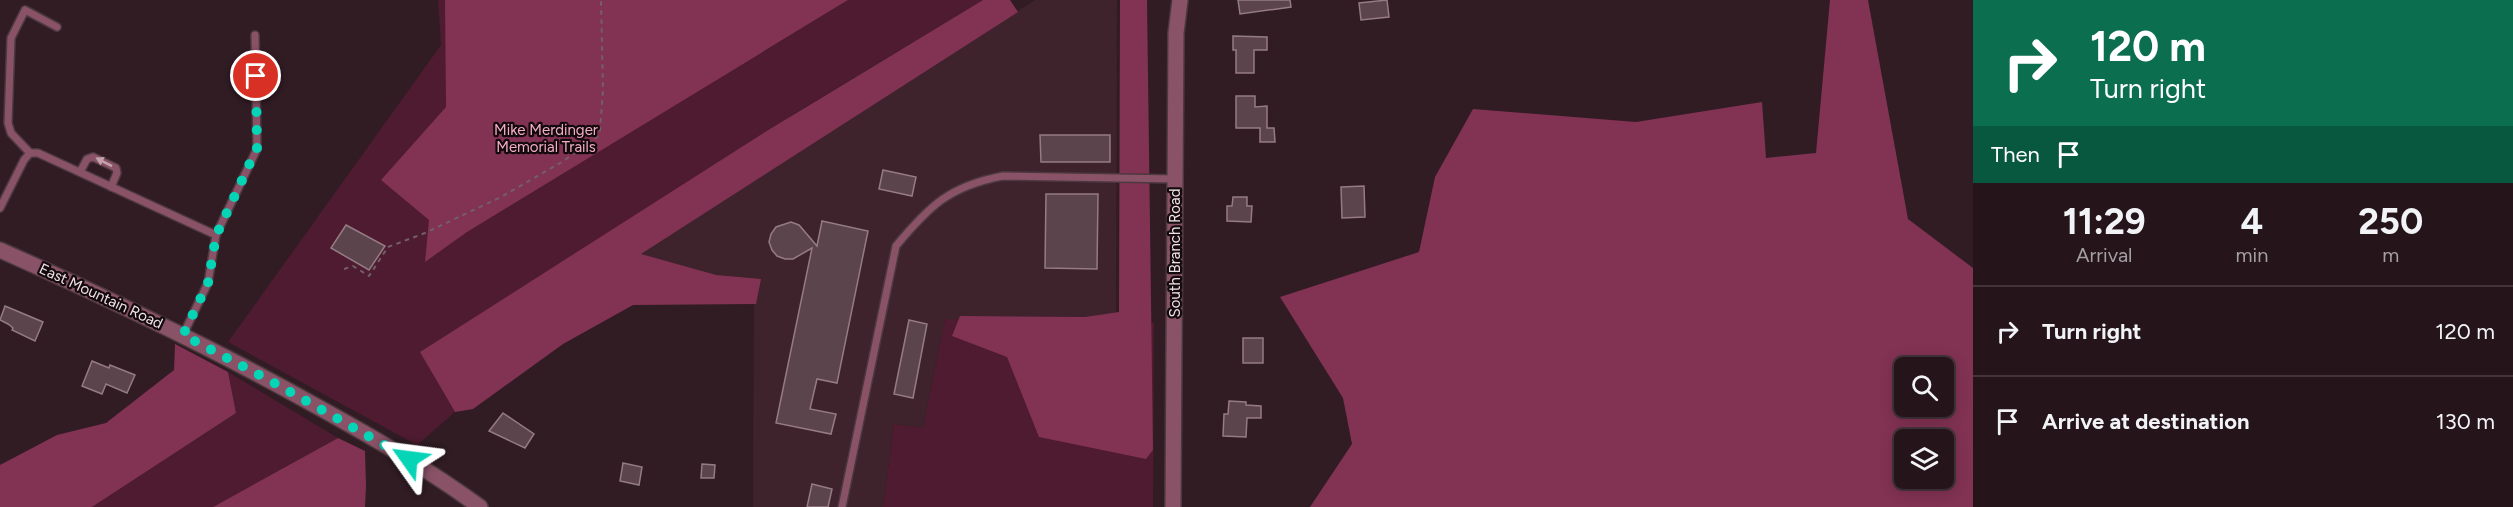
<!DOCTYPE html>
<style>
:root{--surface:#25151b;--page:#312228;--text:#f1f3f6;--muted:#a39fa3;--line:#42343a}
body{margin:0;font-family:Figtree,sans-serif;background:var(--page);color:var(--text);height:100vh;display:flex;flex-direction:column;font-size:22px;white-space:nowrap}
*{box-sizing:border-box;margin:0}
p{font-size:20px;color:var(--muted)}
.icon{flex:none;width:33px;height:33px;fill:none;stroke:currentColor;stroke-width:2;stroke-linecap:round;stroke-linejoin:round}
.map{position:relative;flex:1;overflow:hidden}
.drawer{display:flex;flex-direction:column;background:var(--surface);width:540px}
.drawer>*{flex:none}
.hud{background:#0b6e4f;color:#fff;overflow:hidden}
.fabs{position:absolute;left:1894px;top:357px;display:grid;gap:12px}
.fabs a{display:grid;place-items:center;width:60px;height:60px;border-radius:9px;background:var(--surface);box-shadow:0 3px 15px #0003,0 0 0 2px var(--line);font-size:30px}
.pin{position:absolute;display:grid;place-items:center;width:51px;height:51px;color:#fff;margin:-26px;border:3px solid #fff;border-radius:50%;box-shadow:0 2px 6px #0007}
.me{position:absolute;width:66px;margin:-33px;rotate:301deg;stroke-linejoin:round;filter:drop-shadow(0 0 4px #0008)}
.turn{display:flex;align-items:center;gap:21px;height:126px;padding:0 18px;font-size:27px}
.turn .icon{width:78px;height:78px;stroke-width:2.5}
.turn b{display:block;font-size:42px;line-height:51px}
.then{display:flex;align-items:center;height:57px;padding:0 18px;background:#0003;gap:12px;font-size:22px}
.eta{display:flex;justify-content:space-evenly;align-items:center;height:102px;text-align:center}
.eta b{font-size:36px;font-weight:700;line-height:42px}
ul{padding:0;list-style:none}
li{display:flex;align-items:center;gap:18px;height:90px;padding:0 18px;border-top:2px solid var(--line)}
li div{flex:1}
li b{display:block;font-size:22px}
li em{font-style:normal}
main{display:flex;flex:1;min-height:0}
.map>svg:first-child{display:block}
</style>
<main>
<div class="map">
<svg width="1973" height="507" viewBox="0 0 1973 507">
<rect width="100%" height="100%" fill="#311c24"/>
<polygon fill="#3e222c" points="1035,0 1117,0 1116,322 945,319 923,428 894,424 883,507 753,507 754,286 633,255"/>
<g fill="#4e1b30">
<polygon points="438,0 738,0 763,52 848,0 983,0 794,114 435,378 455,412 417,445 228,342 441,45"/>
<polygon points="945,319 1154,323 1153,507 883,507 894,424 923,428"/>
<polygon points="228,372 338,438 213,507 92,507 236,413"/>
</g>
<g fill="#823253" fill-rule="evenodd">
<polygon points="445,0 848,0 467,232 425,262 429,220 381,180 446,107"/>
<polygon points="983,0 1010,0 1018,12 641,254 716,275 761,279 756,304 633,305 563,344 473,409 455,412 420,352 770,129"/>
<polygon points="1120,0 1147,0 1153,450 1146,459 1039,437 1007,357 952,336 960,316 1085,317 1119,312"/>
<path d="M 1830,0 L 1868,0 L 1908,219 L 1973,268 L 1973,507 L 1310,507 L 1352,444 L 1343,398 L 1280,297 L 1419,252 L 1435,177 L 1473,109 L 1636,122 L 1762,102 L 1766,158 L 1816,153 ZM 1905,368 L 1944,368 L 1944,406 L 1905,406 ZM 1905,440 L 1944,440 L 1944,478 L 1905,478 Z"/>
<polygon points="175,344 228,372 236,413 92,507 0,507 0,465 57,435 106,423 174,370"/>
<polygon points="338,438 365,451 366,486 365,507 213,507"/>
</g>
<g fill="#5c444c" stroke="#957b83" stroke-width="1.5">
<polygon points="1238,0 1290,0 1291,7 1240,14"/>
<polygon points="1387,0 1389,17 1361,20 1359,3"/>
<polygon points="1233,36 1267,37 1267,50 1254,50 1254,73 1236,73 1236,50 1233,50"/>
<polygon points="1236,96 1255,96 1255,107 1267,106 1267,128 1274,128 1275,142 1260,142 1260,128 1236,128"/>
<polygon points="1040,135 1110,135 1110,162 1041,162"/>
<polygon points="883,170 916,177 912,196 879,189"/>
<polygon points="1364,186 1365,217 1342,218 1341,187"/>
<polygon points="1046,194 1098,194 1097,269 1045,268"/>
<polygon points="1233,197 1247,197 1247,206 1252,206 1251,222 1227,221 1227,206 1232,206"/>
<polygon points="822,221 868,231 837,383 817,379 810,409 836,414 831,434 776,423 812,248 793,259 785,259 777,256 772,250 769,242 771,234 776,227 791,222 799,225 817,246"/>
<polygon points="346,225 385,246 369,270 331,248"/>
<polygon points="5,306 43,322 35,341 12,330 13,328 8,324 0,320"/>
<polygon points="909,320 927,324 913,398 894,394"/>
<rect x="1243" y="338" width="20" height="25"/>
<polygon points="92,361 109,368 110,365 135,375 127,393 106,384 102,394 82,386"/>
<polygon points="1229,401 1246,402 1246,405 1261,406 1261,418 1247,418 1246,437 1223,436 1224,414 1228,414"/>
<polygon points="503,413 534,434 525,448 489,431"/>
<polygon points="623,463 642,467 639,485 620,481"/>
<polygon points="702,464 715,465 714,478 701,478"/>
<polygon points="812,484 832,489 828,507 807,507"/>
</g>
<g fill="none" stroke-linecap="round" stroke-linejoin="round">
<g stroke="#4c383f" stroke-width="10">
<g id="service">
<polyline points="30,153 11,133 8,123 11,38 25,10 57,27"/>
<polyline points="80,172 87,159 93,157 116,168 117,173 111,187"/>
<polyline points="0,208 24,160 30,153 38,153 216,235 208,283 183,335"/>
<polyline points="216,235 257,149 255,35"/>
<path d="M 842,507 L 896,246 C 930,205 950,186 1003,176 L 1176,179"/>
</g>
</g>
<g stroke="#4c383f" stroke-width="18">
<g id="tertiary">
<path d="M 0,250 C 108,298 215,349 318,407 C 374,438 428,469 480,507"/>
<polyline points="1173,507 1176,33 1180,0"/>
</g>
</g>
<polyline stroke="#736067" stroke-width="2" stroke-dasharray="4.5 4.5" stroke-linecap="butt" points="344,269 353,266 369,276 388,247 425,233 501,197 562,162 597,137 600,130 603,90 601,0"/>
<use href="#service" stroke="#895266" stroke-width="7"/>
<use href="#tertiary" stroke="#895266" stroke-width="15"/>
</g>
<defs><path id="oneway-solid" d="M-6-.8H1V-3.2L6.5 0L1 3.2V.8H-6Z" transform="scale(1.5)"/></defs>
<use fill="#c3a1ad" href="#oneway-solid" transform="translate(104 162) rotate(-153)"/>
<g fill="none" stroke-linecap="round" stroke-linejoin="round">
<polyline stroke="#05d5b6" stroke-width="10" stroke-dasharray="0 18" points="256,76 257,148 216,236 208,283 183,335 269,380 409,459"/>
</g>
<g text-anchor="middle" dominant-baseline="central" stroke-width="4.5" stroke-linejoin="round" paint-order="stroke">
<g font-size="15" fill="#f3adc5" stroke="#130a0d">
<text x="546" y="130">Mike Merdinger<tspan x="546" dy="17">Memorial Trails</tspan></text>
</g>
<g font-size="15" fill="#f2e2e7" stroke="#130a0d">
<text transform="translate(1175 253) rotate(-90)">South Branch Road</text>
<text transform="translate(101 296) rotate(25)">East Mountain Road</text>
</g>
</g>
</svg>
<div class="fabs">
<a><svg class="icon" aria-label="search" viewBox="0 0 24 24"><circle cx="10" cy="10" r="6"/><path d="M15 15l6 6"/></svg></a>
<a><svg class="icon" aria-label="layers" viewBox="0 0 24 24"><path d="M12 4l9 5-9 5-9-5zM3 14l9 5 9-5"/></svg></a>
</div>
<div class="pin" style="left:256px;top:76px;background:#d93025"><svg class="icon" aria-label="arrive" viewBox="0 0 24 24"><path d="M6 21V4h12l-3 4 3 4H6"/></svg></div>
<svg class="me" style="left:409px;top:459px" viewBox="-20 -20 40 40"><path d="M0-17L14 15 0 8-14 15z" fill="#05d5b6" stroke="#fff" stroke-width="4"/></svg>
</div>
<section class="drawer">
<div class="hud">
<div class="turn"><svg class="icon" aria-label="right" viewBox="0 0 24 24"><path d="M7 20v-9h11M14 6l5 5-5 5"/></svg><div><b>120 m</b>Turn right</div></div>
<div class="then">Then<svg class="icon" aria-label="arrive" viewBox="0 0 24 24"><path d="M6 21V4h12l-3 4 3 4H6"/></svg></div>
</div>
<div class="eta">
<div><b>11:29</b><p>Arrival</p></div>
<div><b>4</b><p>min</p></div>
<div><b>250</b><p>m</p></div>
</div>
<ul>
<li><svg class="icon" aria-label="right" viewBox="0 0 24 24"><path d="M7 20v-9h11M14 6l5 5-5 5"/></svg><div><b>Turn right</b></div><em>120 m</em></li>
<li><svg class="icon" aria-label="arrive" viewBox="0 0 24 24"><path d="M6 21V4h12l-3 4 3 4H6"/></svg><div><b>Arrive at destination</b></div><em>130 m</em></li>
</ul>
</section>
</main>
